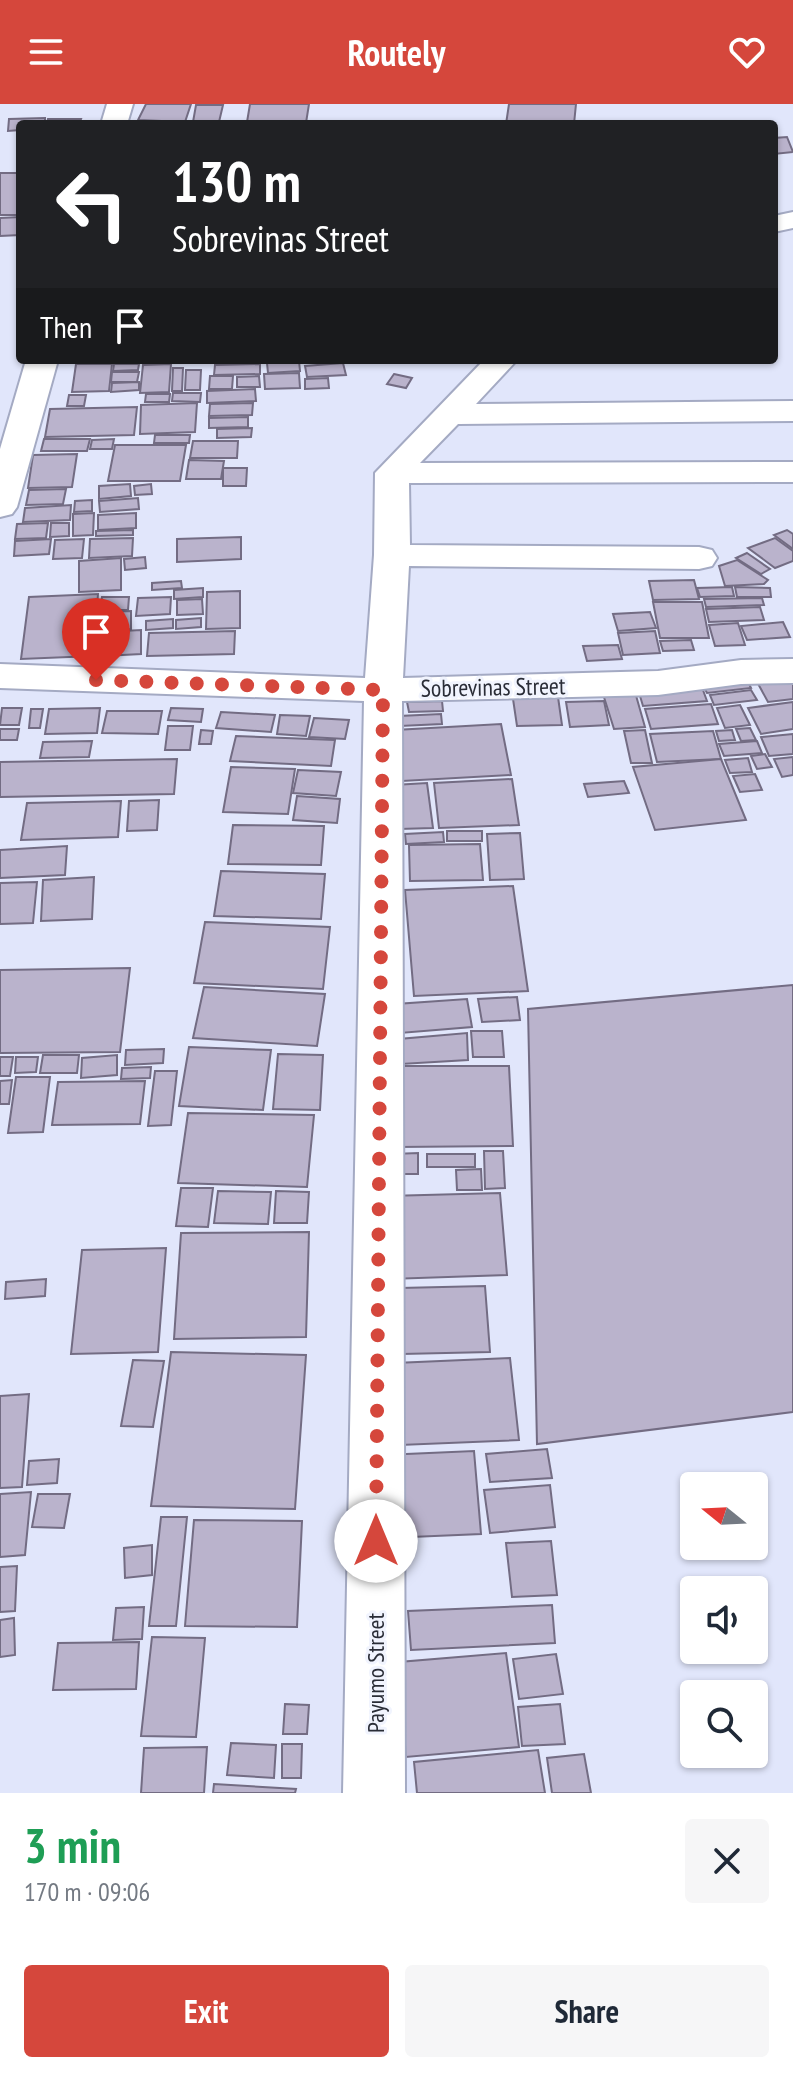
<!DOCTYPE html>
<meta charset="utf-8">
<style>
:root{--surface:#fff;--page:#f6f6f7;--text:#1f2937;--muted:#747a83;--accent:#d5473c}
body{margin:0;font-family:"PT Sans Narrow",sans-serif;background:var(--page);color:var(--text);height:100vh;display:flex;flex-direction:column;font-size:30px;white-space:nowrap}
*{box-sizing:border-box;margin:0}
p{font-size:26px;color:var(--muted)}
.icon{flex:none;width:44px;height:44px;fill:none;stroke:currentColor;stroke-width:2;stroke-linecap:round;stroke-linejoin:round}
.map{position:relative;height:1689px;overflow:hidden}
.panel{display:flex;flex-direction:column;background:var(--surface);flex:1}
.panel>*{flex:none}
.guide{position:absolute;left:16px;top:16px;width:762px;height:244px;border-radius:8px;box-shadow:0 2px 6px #0004;background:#202124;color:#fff;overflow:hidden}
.needle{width:52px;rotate:288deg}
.tools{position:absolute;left:680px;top:1368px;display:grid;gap:16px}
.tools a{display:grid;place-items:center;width:88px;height:88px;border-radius:8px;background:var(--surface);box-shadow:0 2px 6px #0004;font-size:40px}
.pin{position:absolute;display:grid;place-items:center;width:68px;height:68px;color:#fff;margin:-82px -34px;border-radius:50% 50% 50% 0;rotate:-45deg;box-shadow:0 0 8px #0007}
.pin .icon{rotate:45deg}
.me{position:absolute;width:88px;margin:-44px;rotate:0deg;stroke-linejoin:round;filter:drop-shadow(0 0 6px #0008)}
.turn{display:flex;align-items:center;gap:28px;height:168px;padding:0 24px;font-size:36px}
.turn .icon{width:104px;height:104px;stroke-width:2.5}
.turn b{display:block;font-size:56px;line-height:68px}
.then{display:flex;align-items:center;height:76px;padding:0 24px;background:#0003;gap:16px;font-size:30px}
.round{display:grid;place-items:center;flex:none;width:84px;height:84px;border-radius:8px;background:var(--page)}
.headline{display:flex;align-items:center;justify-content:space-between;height:136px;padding:0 24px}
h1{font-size:48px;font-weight:700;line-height:60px;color:#1e9e55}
.button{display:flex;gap:16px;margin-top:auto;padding:16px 24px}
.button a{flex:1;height:92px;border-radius:8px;background:var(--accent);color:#fff;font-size:32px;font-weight:700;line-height:92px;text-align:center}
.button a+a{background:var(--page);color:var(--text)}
header{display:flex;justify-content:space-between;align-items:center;height:104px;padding:0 24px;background:var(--accent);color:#fff;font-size:36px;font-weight:700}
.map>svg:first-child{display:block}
</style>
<header><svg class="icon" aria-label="menu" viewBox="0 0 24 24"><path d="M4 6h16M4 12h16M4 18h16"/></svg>Routely<svg class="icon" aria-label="heart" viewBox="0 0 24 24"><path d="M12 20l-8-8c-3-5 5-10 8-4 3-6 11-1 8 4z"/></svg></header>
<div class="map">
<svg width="793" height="1689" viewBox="0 0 793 1689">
<rect width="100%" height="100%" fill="#e1e6fb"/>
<g fill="#bab3cc" stroke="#736c83" stroke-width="2">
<polygon points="146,0 191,0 185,18 138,16"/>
<polygon points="250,0 309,0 306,19 247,18"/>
<polygon points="509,0 576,0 574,20 506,20"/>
<polygon points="196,1 223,1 219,18 193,18"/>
<polygon points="45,14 45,20 20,20 20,26 8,27 9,15"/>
<polygon points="48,15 81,15 79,20 47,20"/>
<polygon points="787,33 793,48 774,50 774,34"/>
<rect x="0" y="69" width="20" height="42"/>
<polygon points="20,113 20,131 0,132 0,114"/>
<polygon points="299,257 300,267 268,269 267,259"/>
<polygon points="343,259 346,271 307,273 305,262"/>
<polygon points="76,260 112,260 109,287 72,288"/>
<polygon points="114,260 139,260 138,266 113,267"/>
<polygon points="171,260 169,288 140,289 143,261"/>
<polygon points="260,260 260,270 214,271 215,261"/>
<polygon points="173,264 183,264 182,287 172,287"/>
<polygon points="186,266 201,266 200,286 185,286"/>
<polygon points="112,268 139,268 137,278 111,278"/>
<polygon points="299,269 300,284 265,285 264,270"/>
<polygon points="394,270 412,274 406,284 387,280"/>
<polygon points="210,272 233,272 232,285 209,285"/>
<polygon points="259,272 260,283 237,283 237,273"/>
<polygon points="328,274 329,284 305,285 305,275"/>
<polygon points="139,278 139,286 111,288 112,279"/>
<polygon points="255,285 256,297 207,299 207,287"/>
<polygon points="173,289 201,289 200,298 172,297"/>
<polygon points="146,290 170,290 169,298 145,298"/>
<polygon points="69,291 86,291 84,302 67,302"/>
<polygon points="197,299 195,328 140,330 141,301"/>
<polygon points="253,299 252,311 209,312 210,300"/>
<polygon points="137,303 134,331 45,333 50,305"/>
<polygon points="248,313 248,323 209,324 209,314"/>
<polygon points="252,324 251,333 217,334 217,325"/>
<polygon points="155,331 190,331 189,339 154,339"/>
<polygon points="44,335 90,335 87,347 41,347"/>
<polygon points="114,335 112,345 90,345 92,336"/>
<polygon points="193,337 238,337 237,354 190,354"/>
<polygon points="115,341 186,341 180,377 108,377"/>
<polygon points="77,350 72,383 28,384 33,351"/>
<polygon points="189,356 224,357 221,375 186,375"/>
<polygon points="223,364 247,364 246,382 223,382"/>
<polygon points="130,380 131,392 99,395 99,382"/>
<polygon points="151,380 152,390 135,391 134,382"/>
<polygon points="66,385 63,400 26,401 29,386"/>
<polygon points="138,394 139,405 100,408 99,397"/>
<polygon points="92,396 92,407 74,408 75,397"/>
<polygon points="71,401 70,416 23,418 25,404"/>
<polygon points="94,409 93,431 73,432 73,410"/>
<polygon points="136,409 136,424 98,426 98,411"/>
<polygon points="48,419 46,434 15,435 17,420"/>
<polygon points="51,419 69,419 69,432 50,433"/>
<polygon points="133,426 133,431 96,432 96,427"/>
<polygon points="787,426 793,430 793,445 774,431"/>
<polygon points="241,433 241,455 177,458 177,435"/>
<polygon points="133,434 132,452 89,454 90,435"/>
<polygon points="775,434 793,447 793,457 775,464 748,444"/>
<polygon points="51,435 49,450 14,452 15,437"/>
<polygon points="84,435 82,454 53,455 55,436"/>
<polygon points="747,449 770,465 761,470 736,454"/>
<polygon points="145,453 146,464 125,466 124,455"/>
<polygon points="121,454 121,486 79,488 79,457"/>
<polygon points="737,456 768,476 764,480 725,482 719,462"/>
<polygon points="694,476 699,495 653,496 649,477"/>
<polygon points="181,477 182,484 152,486 152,479"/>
<polygon points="732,483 734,492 700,493 697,484"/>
<polygon points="735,483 770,484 771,493 737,493"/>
<polygon points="203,484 203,493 174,495 174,486"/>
<polygon points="240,487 240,524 206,525 207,488"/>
<polygon points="98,490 93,552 21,555 29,493"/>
<polygon points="102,493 129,493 128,506 100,506"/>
<polygon points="171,493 170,510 136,512 138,494"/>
<polygon points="762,494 764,501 706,503 704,495"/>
<polygon points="202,495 203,510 177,511 177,496"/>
<polygon points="653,498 702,498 709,534 660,534"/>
<polygon points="760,503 764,516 709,518 706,505"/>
<polygon points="131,507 131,525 99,526 99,508"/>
<polygon points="650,508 656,524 618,527 613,510"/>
<polygon points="201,514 201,523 176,525 176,516"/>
<polygon points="173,515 173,524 146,526 146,517"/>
<polygon points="783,518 790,533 747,536 741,522"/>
<polygon points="738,519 745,541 715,542 709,521"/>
<polygon points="141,526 141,550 104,552 104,528"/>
<polygon points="235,527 234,550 147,552 149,529"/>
<polygon points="655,527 660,549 623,551 618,529"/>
<polygon points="691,536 694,546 663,547 660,537"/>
<polygon points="618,541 622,555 587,557 583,542"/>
<polygon points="793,570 793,595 768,598 756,576"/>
<polygon points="746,574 751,584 707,589 702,579"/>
<polygon points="700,578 707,597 643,602 637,582"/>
<polygon points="751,586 757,596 714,601 710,591"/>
<polygon points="635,588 645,623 614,625 603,590"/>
<polygon points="558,593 562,621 517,622 513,595"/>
<polygon points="442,597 443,607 409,608 407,598"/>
<polygon points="604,597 609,621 570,623 566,598"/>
<polygon points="793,598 793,625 761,630 748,604"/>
<polygon points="711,600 718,620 651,625 645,605"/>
<polygon points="740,601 750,621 725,624 717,604"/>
<polygon points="2,604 22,604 19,621 0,621"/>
<polygon points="100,604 97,629 45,630 49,605"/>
<polygon points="171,604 203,605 201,618 168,616"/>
<polygon points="31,605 43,605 40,624 29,624"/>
<polygon points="107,607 162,607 158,630 102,629"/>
<polygon points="221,608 275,611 271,628 216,624"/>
<polygon points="441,610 442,620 400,622 399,612"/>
<polygon points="280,611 310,612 306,632 277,630"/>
<polygon points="314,614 349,616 345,635 309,633"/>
<polygon points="501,620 511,671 402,677 395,626"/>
<polygon points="168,622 193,622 190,646 165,646"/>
<polygon points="750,624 756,636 741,637 736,625"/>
<polygon points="0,625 19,625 17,636 0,636"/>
<polygon points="201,626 213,627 211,640 199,640"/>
<polygon points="645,626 652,659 631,659 624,627"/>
<polygon points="732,626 735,636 719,637 716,627"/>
<polygon points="713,627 721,655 657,658 650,630"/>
<polygon points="793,630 793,650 769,652 761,633"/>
<polygon points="236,632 335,636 331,662 230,657"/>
<polygon points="92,637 89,653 40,654 43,638"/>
<polygon points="757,637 762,649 724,652 719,640"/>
<polygon points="765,650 772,663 757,665 751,652"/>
<polygon points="793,653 793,671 782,673 774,655"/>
<polygon points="748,654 752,668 730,669 725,656"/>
<polygon points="177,655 174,690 0,693 0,658"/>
<polygon points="721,655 746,716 655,726 633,663"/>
<polygon points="231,663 295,665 288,710 223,708"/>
<polygon points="298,666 341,668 336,692 293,689"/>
<polygon points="755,670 762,686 740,688 733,672"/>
<polygon points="512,675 519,721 439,724 434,679"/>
<polygon points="624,677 629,689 588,693 584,680"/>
<polygon points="427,679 433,724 399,725 394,681"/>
<polygon points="297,692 340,695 337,719 293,716"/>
<polygon points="159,696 157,726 127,727 129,697"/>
<polygon points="121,697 118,733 21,736 27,699"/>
<polygon points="233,721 324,722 321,761 228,760"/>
<rect x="447" y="727" width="35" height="10"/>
<polygon points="443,728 444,738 406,740 405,730"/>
<polygon points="520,729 524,775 490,776 487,730"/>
<polygon points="480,740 483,776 410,777 409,741"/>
<polygon points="67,742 65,771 0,774 0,746"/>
<polygon points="221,767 325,770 321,815 214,812"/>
<polygon points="94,773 92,815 41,817 43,776"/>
<polygon points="37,778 33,819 0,820 0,779"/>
<polygon points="513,782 528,887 414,892 405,786"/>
<polygon points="205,818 330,823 323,885 194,879"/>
<polygon points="130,864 120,948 0,949 0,866"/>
<polygon points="793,881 793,1308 537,1340 528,905"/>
<polygon points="204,883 325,890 317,942 193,934"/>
<polygon points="517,893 520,916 482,918 478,895"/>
<polygon points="467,895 472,923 400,929 396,900"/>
<polygon points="471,927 502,927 504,953 473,953"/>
<polygon points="467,929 468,956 401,960 399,935"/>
<polygon points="189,943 271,946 263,1006 179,1002"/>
<polygon points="164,945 163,959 125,961 126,946"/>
<polygon points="278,950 323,951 320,1006 273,1005"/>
<polygon points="43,951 79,951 77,969 40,969"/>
<polygon points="117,951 117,971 81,974 82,954"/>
<polygon points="0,953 13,953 10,972 0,972"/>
<polygon points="16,953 38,953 36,968 15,969"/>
<polygon points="397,962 509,962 513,1042 397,1043"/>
<polygon points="151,963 150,974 121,975 122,964"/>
<polygon points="155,967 177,967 171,1021 148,1022"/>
<polygon points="16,973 50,973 43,1028 8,1029"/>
<polygon points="12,976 9,1000 0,1000 0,977"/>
<polygon points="145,977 140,1020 52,1021 58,978"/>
<polygon points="188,1009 314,1011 307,1083 178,1079"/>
<polygon points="484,1047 503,1047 505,1084 485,1085"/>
<polygon points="418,1049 418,1070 393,1070 393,1050"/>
<rect x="427" y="1050" width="48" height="13"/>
<polygon points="481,1065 482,1086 457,1086 456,1066"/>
<polygon points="181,1084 213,1084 208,1123 176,1122"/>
<polygon points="218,1087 271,1088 268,1120 214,1119"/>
<polygon points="276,1087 309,1088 307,1119 274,1119"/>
<polygon points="500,1089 507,1171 389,1175 387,1092"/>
<polygon points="309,1128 306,1233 174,1235 181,1129"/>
<polygon points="166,1144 158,1248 71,1250 82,1146"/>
<polygon points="46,1175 45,1192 5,1195 6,1178"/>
<polygon points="485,1182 490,1248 402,1250 400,1184"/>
<polygon points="171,1248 306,1251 295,1405 151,1402"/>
<polygon points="510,1254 519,1336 400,1341 395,1259"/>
<polygon points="133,1256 164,1257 153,1323 121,1322"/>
<polygon points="29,1290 22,1383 0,1384 0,1292"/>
<polygon points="547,1345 552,1374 490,1378 486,1350"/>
<polygon points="474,1347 481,1430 388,1434 384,1351"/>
<polygon points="59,1355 57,1379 27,1381 29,1357"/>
<polygon points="550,1381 555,1423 490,1429 484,1386"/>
<polygon points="31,1388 25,1451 0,1453 0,1390"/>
<polygon points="38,1390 70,1390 64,1424 32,1423"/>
<polygon points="161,1413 187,1413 176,1522 149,1522"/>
<polygon points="194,1416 302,1417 297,1523 185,1522"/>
<polygon points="551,1437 557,1491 512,1493 506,1439"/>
<polygon points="152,1441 152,1471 125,1474 124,1444"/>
<polygon points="17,1462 15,1507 0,1508 0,1463"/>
<polygon points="552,1501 555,1539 411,1546 408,1507"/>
<polygon points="144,1503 142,1535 113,1536 116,1504"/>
<polygon points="14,1514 15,1551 0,1553 0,1516"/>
<polygon points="152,1533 205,1534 196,1633 141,1632"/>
<polygon points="139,1538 136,1585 53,1586 58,1539"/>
<polygon points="506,1549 519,1643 406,1653 399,1558"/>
<polygon points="556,1550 563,1590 519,1595 513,1555"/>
<polygon points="285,1600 309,1601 307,1630 283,1630"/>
<polygon points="560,1600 565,1640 522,1642 518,1603"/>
<polygon points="231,1639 276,1641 274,1674 227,1671"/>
<polygon points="282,1640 302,1640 301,1674 282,1674"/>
<polygon points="207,1643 204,1689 141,1689 144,1644"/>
<polygon points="538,1646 545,1689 417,1689 414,1658"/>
<polygon points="584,1650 591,1689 552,1689 547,1654"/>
<polygon points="214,1680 296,1685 295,1689 213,1689"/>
</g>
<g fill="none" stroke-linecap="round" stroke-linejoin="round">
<g stroke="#a4aac3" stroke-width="4">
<g id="minor">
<polygon points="793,108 793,124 774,128 774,112"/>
<polygon points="484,256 517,256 476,300 793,297 793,317 458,320 420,359 793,358 793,378 409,379 410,441 699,443 712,446 717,454 712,462 699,465 409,462 403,574 658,567 741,556 793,555 793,579 741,580 658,591 402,597 405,1689 343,1689 364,597 0,584 0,560 365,574 374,451 375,369"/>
</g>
</g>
<g stroke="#a4aac3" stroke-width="4">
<g id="major">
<polygon points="107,0 133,0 127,20 101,20"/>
<polygon points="26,256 58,256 17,403 12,410 0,413 0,345"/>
</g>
</g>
<use href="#minor" fill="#fff" fill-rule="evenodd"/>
<use href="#major" fill="#fff" fill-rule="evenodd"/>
</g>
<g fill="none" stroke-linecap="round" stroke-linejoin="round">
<polyline stroke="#d5473c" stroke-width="14" stroke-dasharray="0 25.2" points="96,576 383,586 376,1437"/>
</g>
<g text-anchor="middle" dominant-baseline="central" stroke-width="6" stroke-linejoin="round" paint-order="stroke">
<g font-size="24" fill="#2a2d37" stroke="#f1f4fe">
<text transform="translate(493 583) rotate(-1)">Sobrevinas Street</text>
<text transform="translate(375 1569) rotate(-90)">Payumo Street</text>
</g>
</g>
</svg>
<div class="tools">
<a><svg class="needle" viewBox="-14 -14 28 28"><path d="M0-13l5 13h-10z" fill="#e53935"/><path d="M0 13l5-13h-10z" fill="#747a83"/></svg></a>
<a><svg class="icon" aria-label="sound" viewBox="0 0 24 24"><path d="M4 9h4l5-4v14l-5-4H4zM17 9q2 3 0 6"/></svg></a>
<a><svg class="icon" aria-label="search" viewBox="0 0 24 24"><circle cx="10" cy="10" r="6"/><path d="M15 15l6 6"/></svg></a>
</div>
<div class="pin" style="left:96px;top:576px;background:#d93025"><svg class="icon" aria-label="arrive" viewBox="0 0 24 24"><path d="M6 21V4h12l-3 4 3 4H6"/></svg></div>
<svg class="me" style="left:376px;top:1437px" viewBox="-20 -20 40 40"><circle r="19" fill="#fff"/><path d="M0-13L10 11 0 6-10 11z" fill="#d5473c"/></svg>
<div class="guide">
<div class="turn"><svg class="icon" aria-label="left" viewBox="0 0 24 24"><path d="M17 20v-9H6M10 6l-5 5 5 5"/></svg><div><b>130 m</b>Sobrevinas Street</div></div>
<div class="then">Then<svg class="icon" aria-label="arrive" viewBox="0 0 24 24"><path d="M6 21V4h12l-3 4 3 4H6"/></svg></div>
</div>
</div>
<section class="panel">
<div class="headline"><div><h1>3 min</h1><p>170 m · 09:06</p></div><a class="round"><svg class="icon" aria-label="close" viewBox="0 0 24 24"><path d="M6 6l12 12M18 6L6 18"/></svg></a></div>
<div class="button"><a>Exit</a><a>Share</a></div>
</section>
